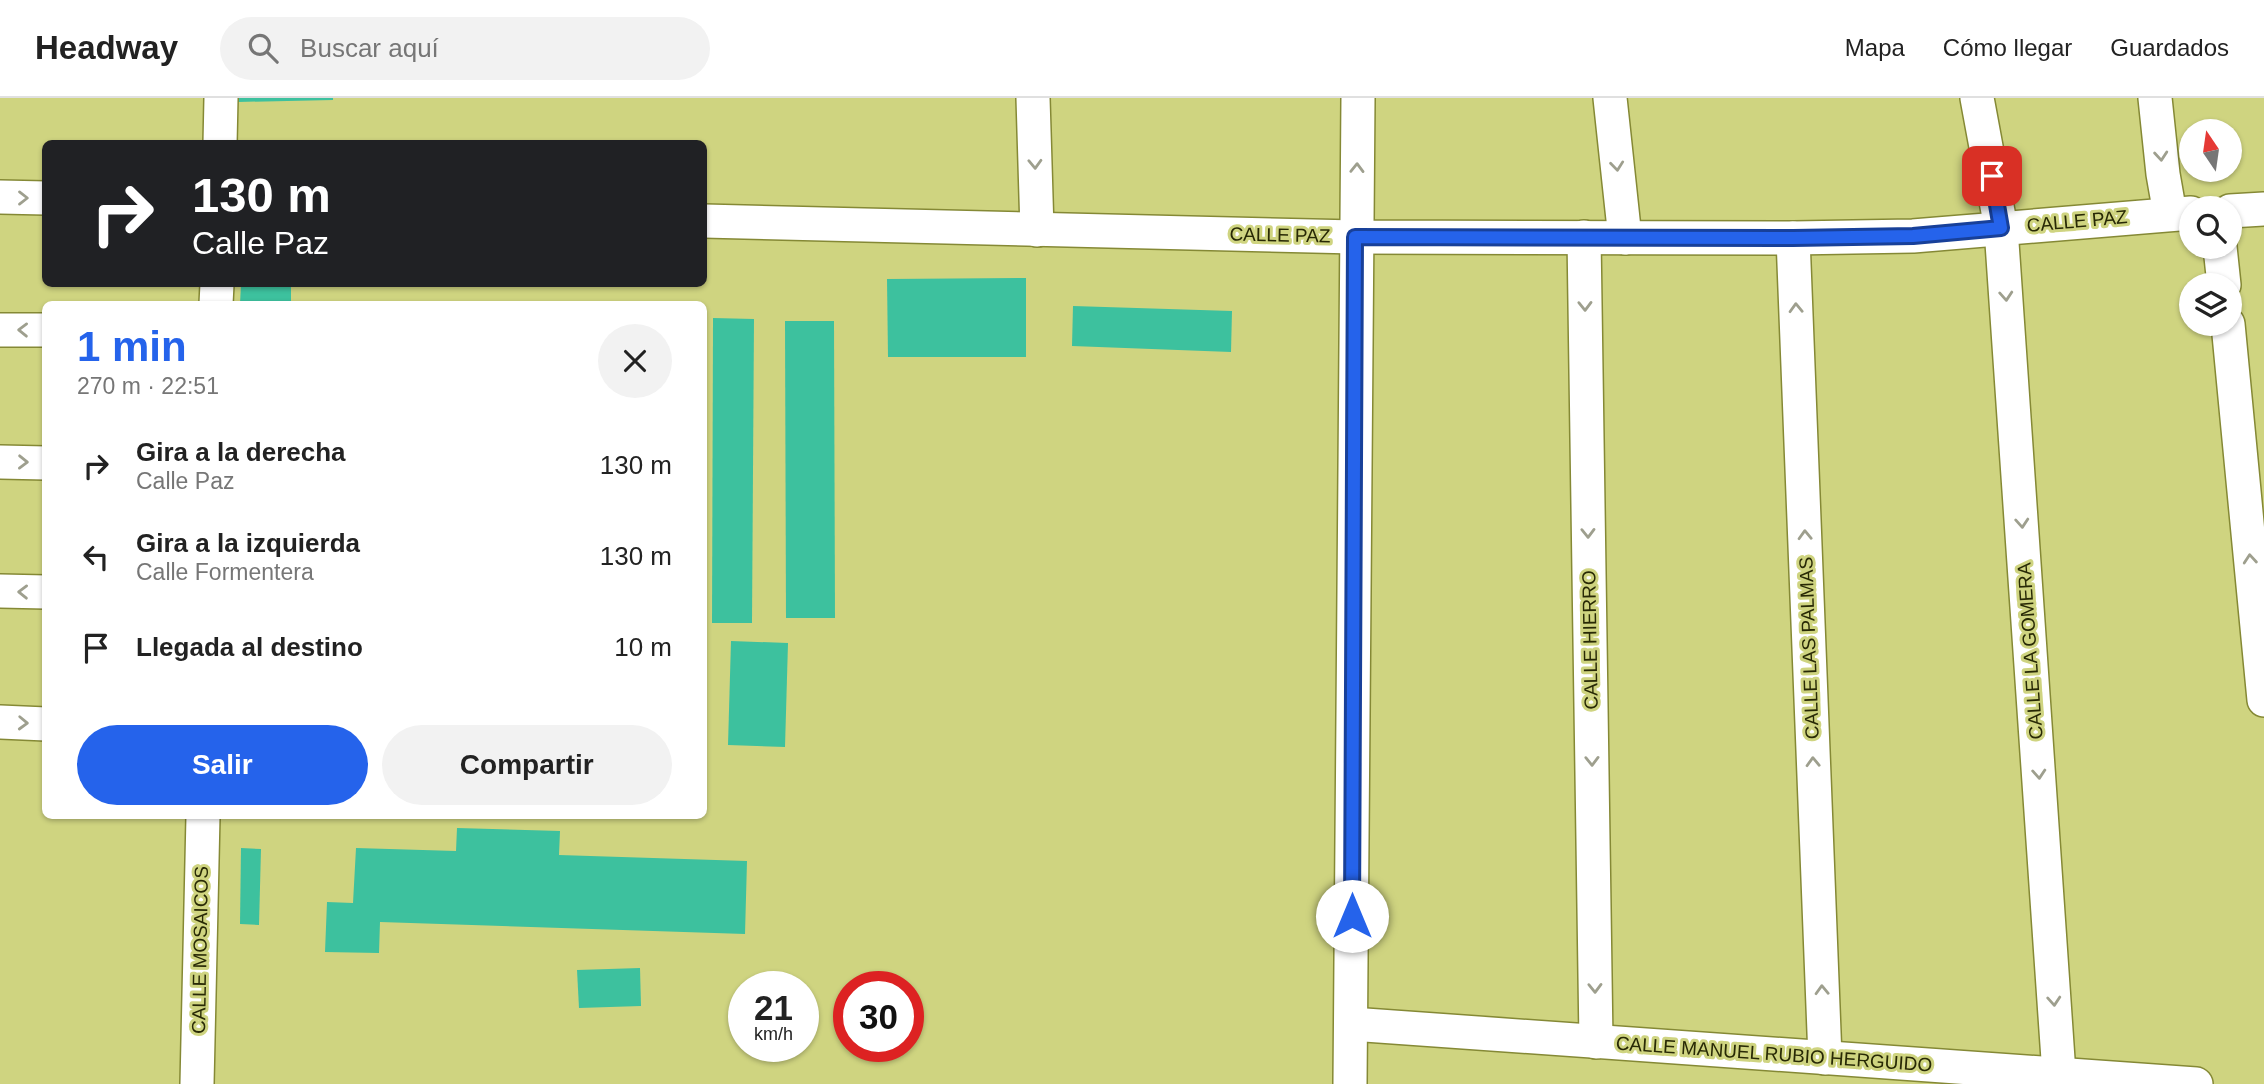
<!DOCTYPE html>
<html lang="es">
<meta charset="utf-8">
<style>
:root{--surface:#fff;--page:#f2f2f2;--text:#222;--muted:#767676;--line:#e0e0e0;--accent:#2563eb}
body{margin:0;font-family:Arial,sans-serif;background:var(--page);color:var(--text);height:100vh;display:flex;flex-direction:column;font-size:26px;white-space:nowrap}
*{box-sizing:border-box;margin:0}
p{font-size:23px;color:var(--muted)}
.icon{flex:none;width:38px;height:38px;fill:none;stroke:currentColor;stroke-width:2;stroke-linecap:round;stroke-linejoin:round}
.map{position:relative;flex:1;overflow:hidden}
.drawer{position:absolute;left:42px;top:203px;width:665px;height:518px;display:flex;flex-direction:column;background:var(--surface);border-radius:10px;box-shadow:0 2px 5px #0004}
.drawer>*{flex:none}
.guide{position:absolute;left:42px;top:42px;width:665px;height:147px;border-radius:10px;box-shadow:0 2px 5px #0004;background:#202124;color:#fff;overflow:hidden}
.needle{width:46px;rotate:347deg}
.tools{position:absolute;left:2179px;top:21px;display:grid;gap:14px}
.tools a{display:grid;place-items:center;width:63px;height:63px;border-radius:50%;background:var(--surface);box-shadow:0 2px 5px #0004;font-size:35px}
.speed{position:absolute;left:728px;top:873px;display:flex;gap:14px;font-size:35px;font-weight:700;text-align:center}
.speed>*{display:grid;place-content:center;width:91px;height:91px;border-radius:50%;background:var(--surface);box-shadow:0 2px 5px #0004;line-height:1}
.speed small{font-size:18px;font-weight:400}
.speed .limit{border:10px solid #d22;background:#fff;color:#111}
.pin{position:absolute;display:grid;place-items:center;width:60px;height:60px;color:#fff;margin:-30px;border-radius:14px;box-shadow:0 4px 10px #0006}
.me{position:absolute;width:77px;margin:-38px;rotate:0deg;stroke-linejoin:round;filter:drop-shadow(0 0 5px #0008)}
.turn{display:flex;align-items:center;gap:24px;height:147px;padding:0 35px;font-size:32px}
.turn .icon{width:91px;height:91px;stroke-width:2.5}
.turn b{display:block;font-size:49px;line-height:60px}
.round{display:grid;place-items:center;flex:none;width:74px;height:74px;border-radius:37px;background:var(--page)}
.overview{display:flex;align-items:center;justify-content:space-between;height:119px;padding:0 35px}
h1{font-size:42px;font-weight:600;line-height:52px;color:var(--accent)}
.cta{display:flex;gap:14px;margin-top:auto;padding:14px 35px}
.cta a{flex:1;height:80px;border-radius:42px;background:var(--accent);color:#fff;font-size:28px;font-weight:600;line-height:80px;text-align:center}
.cta a+a{background:var(--page);color:var(--text)}
ul{padding:0;list-style:none}
li{display:flex;align-items:center;gap:21px;height:91px;padding:0 35px}
li div{flex:1}
li b{display:block;font-size:26px}
li em{font-style:normal}
header{display:flex;align-items:center;gap:42px;box-sizing:border-box;height:98px;padding:0 35px;background:var(--surface);border-bottom:2px solid var(--line)}
header strong{font-size:33px}
nav{display:flex;gap:38px;margin-inline-start:auto;font-size:24px}
.search{width:490px;height:63px;background:var(--page);display:flex;align-items:center;gap:18px;box-sizing:border-box;padding:0 24px;border-radius:38px;color:var(--muted);font-size:26px}
.map>svg:first-child{display:block}
</style>
<header>
<strong>Headway</strong>
<div class="search"><svg class="icon" aria-label="search" viewBox="0 0 24 24"><circle cx="10" cy="10" r="6"/><path d="M15 15l6 6"/></svg>Buscar aquí</div>
<nav><a>Mapa</a><a>Cómo llegar</a><a>Guardados</a></nav>
</header>
<div class="map">
<svg width="2264" height="986" viewBox="0 0 2264 986">
<rect width="100%" height="100%" fill="#cfd480"/>
<g fill="#3dc19e">
<polygon points="238,0 333,0 333,2 238,4"/>
<polygon points="1026,180 1026,259 888,259 887,181"/>
<polygon points="241,186 291,186 291,206 240,206"/>
<polygon points="1073,208 1232,213 1231,254 1072,248"/>
<polygon points="713,220 754,221 752,525 712,525"/>
<polygon points="785,223 834,223 835,520 786,520"/>
<polygon points="731,543 788,545 785,649 728,647"/>
<polygon points="457,730 560,733 559,757 747,763 745,836 380,824 379,855 325,854 327,804 353,805 356,750 456,753"/>
<polygon points="241,750 261,751 259,827 240,826"/>
<polygon points="640,870 641,908 579,910 577,872"/>
</g>
<g fill="none" stroke-linecap="round" stroke-linejoin="round">
<g stroke="#858935" stroke-width="36">
<g id="street">
<polyline points="1033,0 1037,132"/>
<polyline points="1610,0 1625,140"/>
<polyline points="1977,0 2001,130 2059,976"/>
<polyline points="2155,0 2163,76 2170,116"/>
<polyline points="220,46 221,0"/>
<polyline points="0,99 46,100"/>
<polyline points="2230,113 2264,111"/>
<polyline points="704,123 1355,139 1793,140 1913,138 2191,115"/>
<polyline points="1584,139 1596,944"/>
<polyline points="1793,140 1825,960"/>
<polyline points="2220,149 2224,187"/>
<polyline points="216,206 217,186"/>
<polyline points="2228,226 2264,602"/>
<polyline points="0,232 46,232"/>
<polyline points="0,364 46,365"/>
<polyline points="0,493 46,494"/>
<polyline points="0,624 46,626"/>
<polyline points="1351,926 2196,986"/>
<polyline points="197,986 203,718"/>
<polyline points="1350,986 1358,0"/>
</g>
</g>
<use href="#street" stroke="#fff" stroke-width="33"/>
</g>
<defs><path id="oneway-chevron" d="M-2-3.5L2.5 0L-2 3.5" fill="none" stroke-width="1.6" stroke-linecap="round" stroke-linejoin="round" transform="scale(1.75)"/></defs>
<g stroke="#9e9f8e">
<use href="#oneway-chevron" transform="translate(2161 58) rotate(85)"/>
<use href="#oneway-chevron" transform="translate(1035 66) rotate(88)"/>
<use href="#oneway-chevron" transform="translate(1617 68) rotate(84)"/>
<use href="#oneway-chevron" transform="translate(1357 70) rotate(-89)"/>
<use href="#oneway-chevron" transform="translate(23 100)"/>
<use href="#oneway-chevron" transform="translate(2006 198) rotate(86)"/>
<use href="#oneway-chevron" transform="translate(1585 208) rotate(89)"/>
<use href="#oneway-chevron" transform="translate(1796 210) rotate(-92)"/>
<use href="#oneway-chevron" transform="translate(23 232) rotate(-179)"/>
<use href="#oneway-chevron" transform="translate(23 364) rotate(1)"/>
<use href="#oneway-chevron" transform="translate(2022 425) rotate(86)"/>
<use href="#oneway-chevron" transform="translate(1588 435) rotate(89)"/>
<use href="#oneway-chevron" transform="translate(1805 437) rotate(-92)"/>
<use href="#oneway-chevron" transform="translate(2250 461) rotate(-95)"/>
<use href="#oneway-chevron" transform="translate(23 494) rotate(-179)"/>
<use href="#oneway-chevron" transform="translate(23 625) rotate(2)"/>
<use href="#oneway-chevron" transform="translate(1592 663) rotate(89)"/>
<use href="#oneway-chevron" transform="translate(1813 664) rotate(-92)"/>
<use href="#oneway-chevron" transform="translate(2039 676) rotate(86)"/>
<use href="#oneway-chevron" transform="translate(1595 890) rotate(89)"/>
<use href="#oneway-chevron" transform="translate(1822 892) rotate(-92)"/>
<use href="#oneway-chevron" transform="translate(2054 903) rotate(86)"/>
</g>
<g fill="none" stroke-linecap="round" stroke-linejoin="round">
<g stroke="#184099" stroke-width="18">
<polyline id="route" points="1352,818 1355,139 1793,140 1913,138 2001,130 1992,78"/>
</g>
<use href="#route" stroke="#2563eb" stroke-width="12"/>
</g>
<g text-anchor="middle" dominant-baseline="central" stroke-width="6" stroke-linejoin="round" paint-order="stroke">
<g font-size="19" fill="#282905" stroke="#cfd480">
<text transform="translate(2077 123) rotate(-5)">CALLE PAZ</text>
<text transform="translate(1280 137) rotate(1)">CALLE PAZ</text>
<text transform="translate(1590 542) rotate(-91)">CALLE HIERRO</text>
<text transform="translate(1809 550) rotate(-92)">CALLE LAS PALMAS</text>
<text transform="translate(2030 553) rotate(-94)">CALLE LA GOMERA</text>
<text transform="translate(200 852) rotate(-89)">CALLE MOSAICOS</text>
<text transform="translate(1774 956) rotate(4)">CALLE MANUEL RUBIO HERGUIDO</text>
</g>
</g>
</svg>
<div class="tools">
<a><svg class="needle" viewBox="-14 -14 28 28"><path d="M0-13l5 13h-10z" fill="#e53935"/><path d="M0 13l5-13h-10z" fill="#767676"/></svg></a>
<a><svg class="icon" aria-label="search" viewBox="0 0 24 24"><circle cx="10" cy="10" r="6"/><path d="M15 15l6 6"/></svg></a>
<a><svg class="icon" aria-label="layers" viewBox="0 0 24 24"><path d="M12 4l9 5-9 5-9-5zM3 14l9 5 9-5"/></svg></a>
</div>
<div class="speed"><div>21<small>km/h</small></div><div class="limit">30</div></div>
<div class="pin" style="left:1992px;top:78px;background:#d93025"><svg class="icon" aria-label="arrive" viewBox="0 0 24 24"><path d="M6 21V4h12l-3 4 3 4H6"/></svg></div>
<svg class="me" style="left:1352px;top:818px" viewBox="-20 -20 40 40"><circle r="19" fill="#fff"/><path d="M0-13L10 11 0 6-10 11z" fill="#2563eb"/></svg>
<div class="guide">
<div class="turn"><svg class="icon" aria-label="right" viewBox="0 0 24 24"><path d="M7 20v-9h11M14 6l5 5-5 5"/></svg><div><b>130 m</b>Calle Paz</div></div>
</div>
<section class="drawer">
<div class="overview"><div><h1>1 min</h1><p>270 m · 22:51</p></div><a class="round"><svg class="icon" aria-label="close" viewBox="0 0 24 24"><path d="M6 6l12 12M18 6L6 18"/></svg></a></div>
<ul>
<li><svg class="icon" aria-label="right" viewBox="0 0 24 24"><path d="M7 20v-9h11M14 6l5 5-5 5"/></svg><div><b>Gira a la derecha</b><p>Calle Paz</p></div><em>130 m</em></li>
<li><svg class="icon" aria-label="left" viewBox="0 0 24 24"><path d="M17 20v-9H6M10 6l-5 5 5 5"/></svg><div><b>Gira a la izquierda</b><p>Calle Formentera</p></div><em>130 m</em></li>
<li><svg class="icon" aria-label="arrive" viewBox="0 0 24 24"><path d="M6 21V4h12l-3 4 3 4H6"/></svg><div><b>Llegada al destino</b></div><em>10 m</em></li>
</ul>
<div class="cta"><a>Salir</a><a>Compartir</a></div>
</section>
</div>
